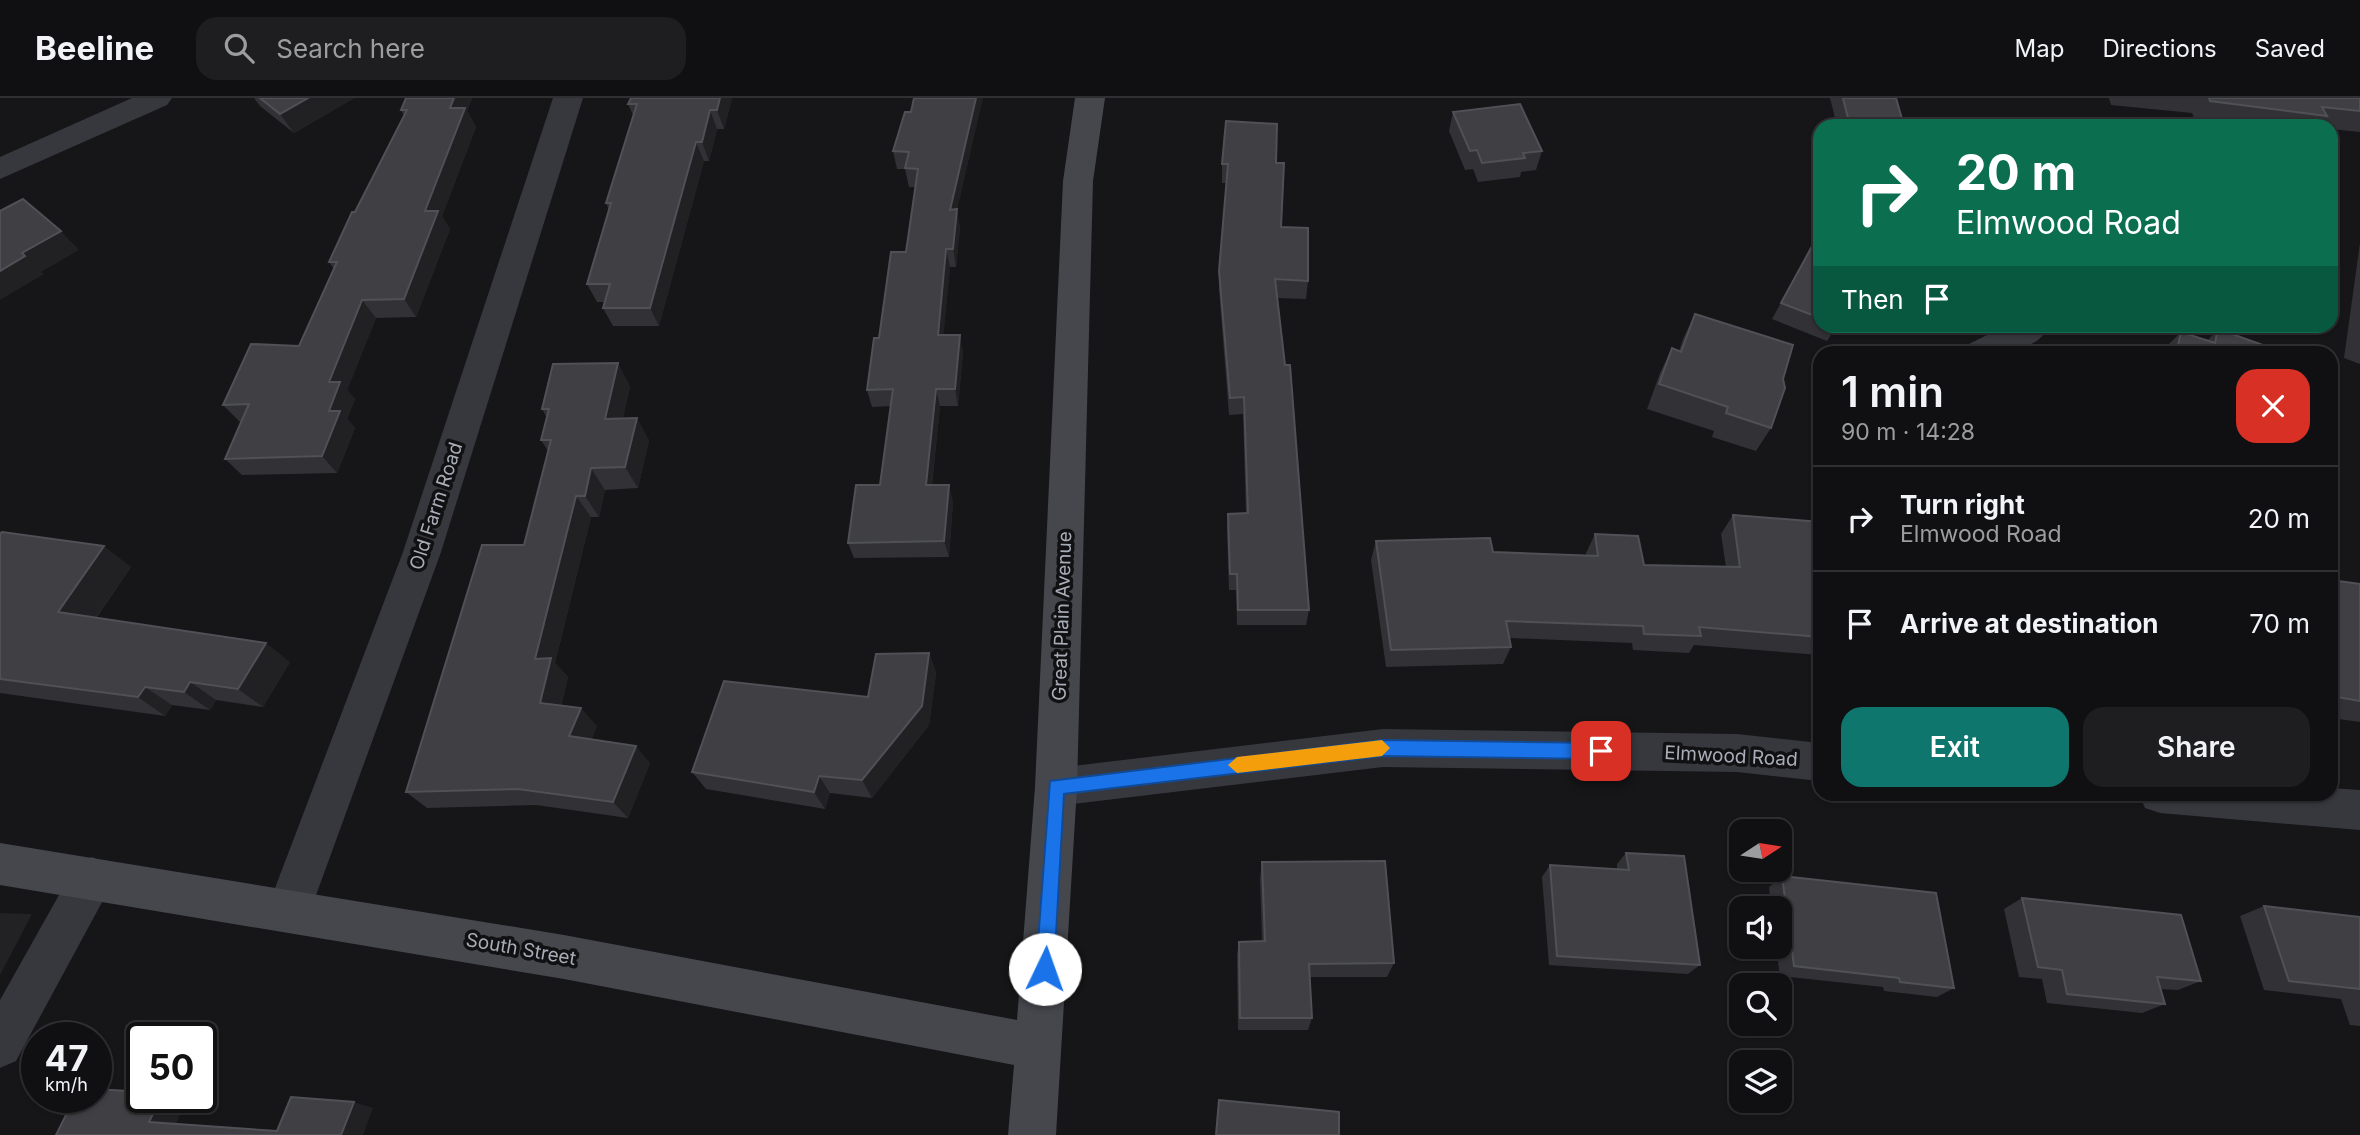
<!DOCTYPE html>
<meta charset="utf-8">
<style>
:root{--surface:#101012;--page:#1e1e20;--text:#f1f3f6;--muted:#9c9d9f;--line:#303032;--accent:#0f766e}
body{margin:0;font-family:Inter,sans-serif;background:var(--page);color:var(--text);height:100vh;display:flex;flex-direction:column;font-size:26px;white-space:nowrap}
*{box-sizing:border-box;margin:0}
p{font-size:23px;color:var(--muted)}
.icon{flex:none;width:38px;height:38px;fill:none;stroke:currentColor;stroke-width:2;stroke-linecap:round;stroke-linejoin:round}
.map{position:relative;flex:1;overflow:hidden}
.details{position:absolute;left:1813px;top:248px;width:525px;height:455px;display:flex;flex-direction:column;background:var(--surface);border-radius:21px;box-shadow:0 2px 5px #0004,0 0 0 2px var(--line)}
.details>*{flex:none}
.top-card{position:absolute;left:1813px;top:21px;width:525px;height:214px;border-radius:21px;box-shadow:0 2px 5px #0004,0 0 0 2px var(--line);background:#0b6e4f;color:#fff;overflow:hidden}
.needle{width:46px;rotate:78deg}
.controls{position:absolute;left:1729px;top:721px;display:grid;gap:14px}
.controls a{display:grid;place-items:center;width:63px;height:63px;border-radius:14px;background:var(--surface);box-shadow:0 2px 5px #0004,0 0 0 2px var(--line);font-size:35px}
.speed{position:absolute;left:21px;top:924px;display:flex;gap:14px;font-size:35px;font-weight:700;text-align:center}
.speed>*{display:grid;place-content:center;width:91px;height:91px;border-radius:50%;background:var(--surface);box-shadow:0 2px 5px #0004,0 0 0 2px var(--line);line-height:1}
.speed small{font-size:18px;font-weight:400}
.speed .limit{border:4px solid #111;border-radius:10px;background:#fff;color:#111}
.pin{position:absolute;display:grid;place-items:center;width:60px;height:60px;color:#fff;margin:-30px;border-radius:14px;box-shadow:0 4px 10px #0006}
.me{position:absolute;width:77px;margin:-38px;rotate:3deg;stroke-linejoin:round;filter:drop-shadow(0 0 5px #0008)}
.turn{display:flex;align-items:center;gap:24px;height:147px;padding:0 28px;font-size:32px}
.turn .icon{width:91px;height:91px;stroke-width:2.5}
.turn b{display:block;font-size:49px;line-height:60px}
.then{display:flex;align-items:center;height:66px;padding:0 28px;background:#0003;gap:14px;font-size:26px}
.round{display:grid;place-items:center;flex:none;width:74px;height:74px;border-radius:21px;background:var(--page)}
.headline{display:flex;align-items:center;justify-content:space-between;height:119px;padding:0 28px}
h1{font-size:42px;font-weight:600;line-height:52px}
.action{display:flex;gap:14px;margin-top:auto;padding:14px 28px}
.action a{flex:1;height:80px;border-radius:21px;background:var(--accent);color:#fff;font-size:28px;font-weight:600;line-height:80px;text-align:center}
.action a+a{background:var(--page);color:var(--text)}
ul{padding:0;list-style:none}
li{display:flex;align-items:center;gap:21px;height:105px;padding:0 28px;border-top:2px solid var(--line)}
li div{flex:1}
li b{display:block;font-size:26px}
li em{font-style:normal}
header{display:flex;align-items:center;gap:42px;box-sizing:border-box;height:98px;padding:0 35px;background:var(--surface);border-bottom:2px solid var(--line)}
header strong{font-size:33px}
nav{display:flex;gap:38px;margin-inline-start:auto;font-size:24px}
.search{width:490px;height:63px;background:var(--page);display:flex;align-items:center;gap:18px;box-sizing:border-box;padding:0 24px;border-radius:21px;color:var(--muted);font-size:26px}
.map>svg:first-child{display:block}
</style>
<header>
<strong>Beeline</strong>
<div class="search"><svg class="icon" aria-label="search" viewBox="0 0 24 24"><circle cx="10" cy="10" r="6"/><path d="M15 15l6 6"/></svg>Search here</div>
<nav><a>Map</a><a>Directions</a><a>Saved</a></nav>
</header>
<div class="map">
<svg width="2360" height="1037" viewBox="0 0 2360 1037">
<rect width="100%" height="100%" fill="#161618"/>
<polygon fill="#222225" points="0,815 32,816 0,877"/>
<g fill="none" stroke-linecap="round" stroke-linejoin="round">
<g fill="#37383d" fill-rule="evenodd">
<polygon points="132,0 172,0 167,7 0,81 0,59"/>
<polygon points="553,0 583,0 441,454 311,811 304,826 289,832 274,826 267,811 403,454"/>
<path d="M 2005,228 L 2050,228 C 2033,258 1992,256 1962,256 L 1967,247 Z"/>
<polygon points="1383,631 1737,636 1820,645 1820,683 1737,674 1383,669 1056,708 1041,703 1035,689 1041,675 1056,670"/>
<polygon points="2331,690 2360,692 2360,732 2160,715 2145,710 2139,696 2331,696"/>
<polygon points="92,759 107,765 114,780 107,795 16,963 0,970 0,902 77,765"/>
</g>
<polygon fill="#45474d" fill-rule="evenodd" points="1075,0 1105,0 1093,83 1077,689 1056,1037 1008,1037 1014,967 564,881 0,787 0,745 564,837 1017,922 1035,689 1063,83"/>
</g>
<g fill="#323236">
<polygon points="254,0 354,0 294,35 260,8"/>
<polygon points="406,0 472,0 467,13 476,29 442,118 450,131 416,219 376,220 347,292 355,301 347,321 355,330 337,375 242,377 225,361 241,324 240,324 223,307 299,248 334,171 329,164 404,18 401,12"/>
<polygon points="631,0 732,0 724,31 717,31 709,63 704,63 659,228 613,228 603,210 605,204 597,204 587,186 609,112 606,105 633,17 628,6"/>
<polygon points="1830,0 1896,0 1904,28 1837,28"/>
<polygon points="2109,0 2360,0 2360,34 2331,31 2331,28 2238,28 2195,22 2192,15 2111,7"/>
<polygon points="905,14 957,113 960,130 956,169 950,169 943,237 963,254 958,308 940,308 932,387 953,403 949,459 854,460 848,445 880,387 891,308 872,309 867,292 879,240 906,154 915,89 909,89 905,71 897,71 893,53"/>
<polygon points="1453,14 1542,53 1536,72 1521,74 1520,79 1478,84 1473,71 1465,72 1449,33"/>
<polygon points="1276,65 1281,129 1308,183 1306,201 1277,200 1309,512 1306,527 1237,527 1236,492 1229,492 1227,432 1228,416 1246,415 1243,316 1229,317 1219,191 1226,85 1222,85 1222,66"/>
<polygon points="1816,141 1820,142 1820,228 1837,228 1827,243 1772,221"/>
<polygon points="2360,145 2360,266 2344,260"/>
<polygon points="1695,216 1783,281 1771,330 1756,353 1712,339 1714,333 1647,311 1660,275 1672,250 1679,253 1683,241"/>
<polygon points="2218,231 2288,256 2163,256 2164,251 2181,234 2207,243"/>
<polygon points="630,288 623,320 649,342 638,390 605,392 599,419 591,419 555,565 568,579 561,608 597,628 591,642 650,665 628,720 536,707 427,710 406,694 524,447 548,353 541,342 547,320 542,311"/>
<polygon points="1733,417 1820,424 1820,557 1694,547 1689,555 1633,552 1632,545 1509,540 1511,549 1503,566 1386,569 1371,462 1376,443 1493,454 1586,458 1586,455 1595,436 1644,467 1726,469 1721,436"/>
<polygon points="0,436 131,469 96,520 290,564 263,609 216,602 210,612 172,607 165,618 0,595"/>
<polygon points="2331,482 2360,486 2360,624 2331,620"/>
<polygon points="929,555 936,575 929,627 872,700 830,695 825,711 706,691 692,674 868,599"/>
<polygon points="1626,755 1700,867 1688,876 1549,867 1542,779 1550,767 1617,772 1617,766"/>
<polygon points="1262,764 1394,865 1387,879 1310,879 1312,920 1308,932 1238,932 1237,857 1239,844 1262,843 1260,780"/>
<polygon points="1782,778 1954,890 1937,899 1884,893 1883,889 1780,878 1776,849 1780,849 1780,810 1771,810 1769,789"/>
<polygon points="2022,800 2201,883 2178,892 2160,891 2165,906 2142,915 2047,905 2042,881 2019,879 2004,811"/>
<polygon points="2264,808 2360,819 2360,928 2350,927 2341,901 2264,892 2240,818"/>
</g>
<g fill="#212124">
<polygon points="308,0 354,0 294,35 280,16"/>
<polygon points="454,0 472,0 467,13 476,29 442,118 450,131 416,219 404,201 450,10"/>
<polygon points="720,0 732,0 724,31 717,12"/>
<polygon points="976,0 983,0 957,113 960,130 956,169 953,151 950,112"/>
<polygon points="710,12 717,31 709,63 702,44"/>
<polygon points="696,44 704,63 659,228 650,210"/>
<polygon points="61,133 79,152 41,174 44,176 0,202 0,173 22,155"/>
<polygon points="946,151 950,169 942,255 938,237"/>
<polygon points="362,202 376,220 347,292 355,301 347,321 355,330 337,375 322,358 329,313 329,284"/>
<polygon points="960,237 963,254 958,308 955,291"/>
<polygon points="618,265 630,288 618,343 605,321"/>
<polygon points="936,291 940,308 930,403 926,387"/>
<polygon points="637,320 649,342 638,390 625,369"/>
<polygon points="591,370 605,392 599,419 585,398"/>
<polygon points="949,387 953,403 949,459 944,443"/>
<polygon points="576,398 591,419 555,565 568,579 557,623 540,605 535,561"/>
<polygon points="104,448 131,469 86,533 58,514"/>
<polygon points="266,545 290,564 263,609 238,591"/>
<polygon points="929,555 936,575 929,627 872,700 862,682"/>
<polygon points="190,584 216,602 210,612 184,594"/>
<polygon points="145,589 172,607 165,618 138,599"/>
<polygon points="581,610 597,628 585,656 569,638"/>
<polygon points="636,648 650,665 628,720 613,704"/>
<polygon points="819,678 830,695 825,711 814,694"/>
<polygon points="161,999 176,999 186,1002 174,1031 149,1024"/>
<polygon points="354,1004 373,1010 363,1037 341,1037"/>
</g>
<g fill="#3f3f44" stroke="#4f5156" stroke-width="2">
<polygon points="260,0 308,0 280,16"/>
<polygon points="406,0 454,0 450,10 465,10 425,113 438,113 404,201 362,202 329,284 340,284 329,313 340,313 322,358 225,361 249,306 223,307 251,246 299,248 337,164 329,164 352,114 355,114 407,12 401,12"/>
<polygon points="631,0 720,0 717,12 710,12 702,44 696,44 650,210 603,210 610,186 587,186 611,105 606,105 637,6 628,6"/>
<polygon points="914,0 976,0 950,112 957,111 953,151 946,151 938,237 960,237 955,291 936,291 926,387 949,387 944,443 848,445 856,387 880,387 893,291 867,292 874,240 879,240 891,154 906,154 918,71 905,70 909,54 893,53 905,14 911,14"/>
<polygon points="1843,0 1896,0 1904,28 1850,28"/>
<polygon points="2209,0 2360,0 2360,13 2322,9 2327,18 2210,3"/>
<polygon points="1520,6 1542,53 1523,55 1525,60 1482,65 1477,52 1470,53 1453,14"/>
<polygon points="1226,23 1277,26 1276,65 1284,65 1281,129 1308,130 1308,183 1275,181 1285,267 1290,267 1309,512 1238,512 1237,476 1230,476 1228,416 1248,415 1244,299 1230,300 1219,173 1228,66 1222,66"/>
<polygon points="23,101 61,133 22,155 25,158 0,173 0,113"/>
<polygon points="1816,141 1820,142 1820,220 1781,205"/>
<polygon points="1695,216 1793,247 1783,281 1785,290 1771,330 1726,315 1728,309 1659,286 1672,250 1681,254"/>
<polygon points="2218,231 2288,256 2176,256 2181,234 2215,245"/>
<polygon points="618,265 605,321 637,320 625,369 591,370 585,398 576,398 535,561 551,560 540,605 581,610 569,638 636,648 613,704 518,691 406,694 482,447 524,447 551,342 541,342 549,311 542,311 553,266"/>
<polygon points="2331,270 2335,272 2331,295"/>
<polygon points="1733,417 1820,424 1820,539 1699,529 1701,538 1644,536 1643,528 1506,523 1511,549 1391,552 1376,443 1490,440 1493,454 1598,458 1595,436 1638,438 1644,467 1740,469"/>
<polygon points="2,434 104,448 58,514 266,545 238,591 190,584 184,594 145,589 138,599 0,581 0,436"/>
<polygon points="2331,482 2360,486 2360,603 2331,598"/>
<polygon points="929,555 922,608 862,682 819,678 814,694 692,674 724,583 868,599 876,556"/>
<polygon points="1626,755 1684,758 1700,867 1557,858 1550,767 1629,772"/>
<polygon points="1385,763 1394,865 1309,866 1312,920 1240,920 1239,844 1265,843 1262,764"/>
<polygon points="1782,778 1936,795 1954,890 1900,884 1899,880 1794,868"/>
<polygon points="2022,800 2181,817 2201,883 2157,879 2165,906 2067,896 2062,872 2038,869"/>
<polygon points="2264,808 2360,819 2360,891 2289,883"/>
<polygon points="96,991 142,994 142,999 161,999 149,1024 277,1033 291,999 354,1004 341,1037 56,1037 75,999 96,999"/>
<polygon points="1219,1002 1339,1014 1339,1037 1216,1037"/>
</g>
<polygon fill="#1a73e8" stroke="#114b97" stroke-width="2" points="1383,642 1601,645 1609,653 1601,661 1383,658 1064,696 1054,871 1052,878 1045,880 1039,878 1036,871 1050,683"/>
<polygon fill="#f59e0b" points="1382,642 1390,650 1382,658 1237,675 1228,667 1237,659"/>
<g text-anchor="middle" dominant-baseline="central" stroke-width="7" stroke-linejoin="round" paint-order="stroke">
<g font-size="19" fill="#a8adb8" stroke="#111113">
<text transform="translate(436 408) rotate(-72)">Old Farm Road</text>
<text transform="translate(1062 518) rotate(-88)">Great Plain Avenue</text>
<text transform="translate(1731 658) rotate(3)">Elmwood Road</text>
<text transform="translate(521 851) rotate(10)">South Street</text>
</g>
</g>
</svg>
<div class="controls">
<a><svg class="needle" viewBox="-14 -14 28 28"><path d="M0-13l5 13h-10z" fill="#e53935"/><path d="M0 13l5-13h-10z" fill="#9c9d9f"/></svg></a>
<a><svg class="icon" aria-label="sound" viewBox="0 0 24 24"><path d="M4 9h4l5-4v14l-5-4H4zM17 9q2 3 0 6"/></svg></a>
<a><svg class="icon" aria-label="search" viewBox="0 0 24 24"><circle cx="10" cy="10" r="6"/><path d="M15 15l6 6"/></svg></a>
<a><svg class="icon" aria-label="layers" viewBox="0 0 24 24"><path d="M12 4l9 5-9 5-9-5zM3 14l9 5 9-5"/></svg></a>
</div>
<div class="speed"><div>47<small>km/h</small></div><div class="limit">50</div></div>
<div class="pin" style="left:1601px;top:653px;background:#d93025"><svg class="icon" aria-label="arrive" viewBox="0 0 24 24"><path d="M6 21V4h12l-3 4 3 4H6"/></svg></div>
<svg class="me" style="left:1045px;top:871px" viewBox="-20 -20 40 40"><circle r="19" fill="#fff"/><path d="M0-13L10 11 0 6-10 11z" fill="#1a73e8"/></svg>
<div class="top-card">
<div class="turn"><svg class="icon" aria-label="right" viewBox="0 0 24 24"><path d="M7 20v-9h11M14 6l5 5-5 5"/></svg><div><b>20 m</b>Elmwood Road</div></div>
<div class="then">Then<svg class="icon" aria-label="arrive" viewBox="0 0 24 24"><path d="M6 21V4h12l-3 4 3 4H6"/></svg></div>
</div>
<section class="details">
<div class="headline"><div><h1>1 min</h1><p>90 m · 14:28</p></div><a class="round" style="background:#d93025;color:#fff"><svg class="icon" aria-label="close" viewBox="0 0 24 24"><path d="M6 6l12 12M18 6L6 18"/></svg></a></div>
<ul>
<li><svg class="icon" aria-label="right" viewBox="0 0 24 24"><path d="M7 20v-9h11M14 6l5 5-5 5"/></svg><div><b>Turn right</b><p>Elmwood Road</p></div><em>20 m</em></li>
<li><svg class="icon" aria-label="arrive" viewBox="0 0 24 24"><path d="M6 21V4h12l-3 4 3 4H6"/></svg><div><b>Arrive at destination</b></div><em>70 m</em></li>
</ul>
<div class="action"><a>Exit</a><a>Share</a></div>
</section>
</div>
